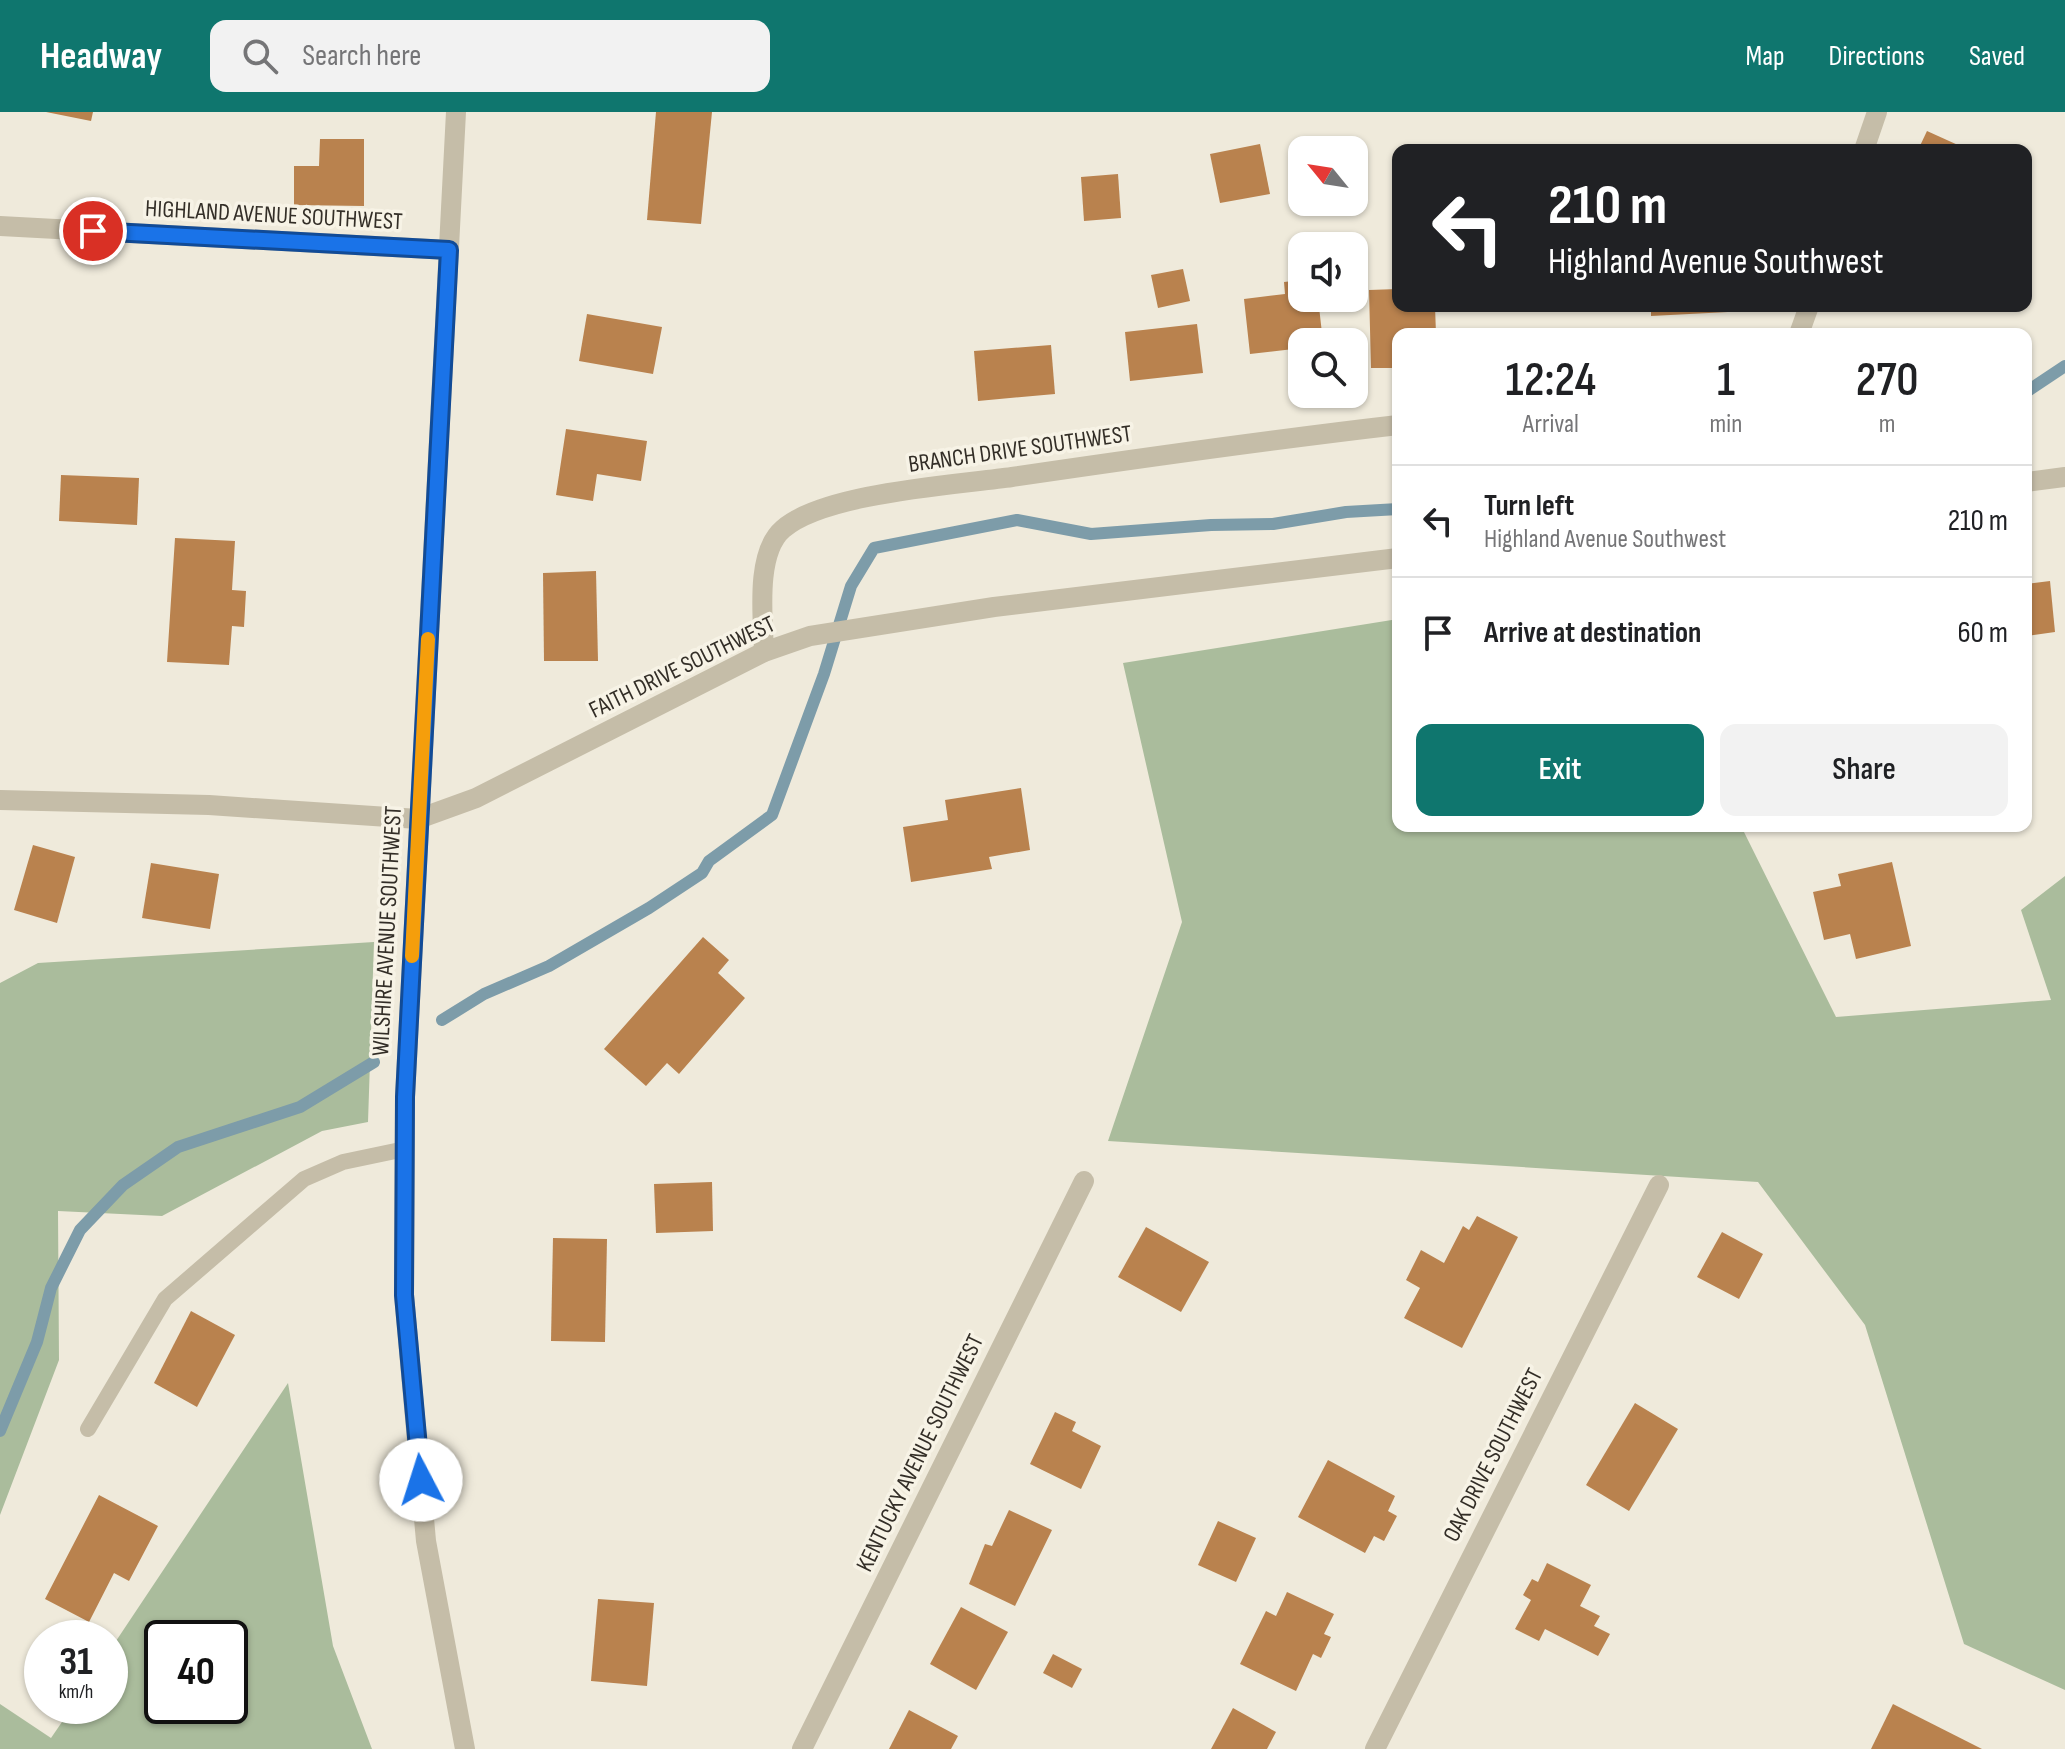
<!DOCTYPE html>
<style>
:root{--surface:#fff;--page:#f2f2f2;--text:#202124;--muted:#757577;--line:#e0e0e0;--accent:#0f766e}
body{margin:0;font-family:"Sofia Sans Condensed",sans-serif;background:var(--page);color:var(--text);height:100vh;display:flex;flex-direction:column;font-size:30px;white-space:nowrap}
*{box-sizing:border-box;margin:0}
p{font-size:26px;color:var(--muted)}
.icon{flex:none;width:44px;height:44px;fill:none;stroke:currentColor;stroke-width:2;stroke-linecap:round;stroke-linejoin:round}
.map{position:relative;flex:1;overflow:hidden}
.details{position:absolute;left:1392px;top:216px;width:640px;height:504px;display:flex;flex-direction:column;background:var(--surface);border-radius:16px;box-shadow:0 2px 6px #0004}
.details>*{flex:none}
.hud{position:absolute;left:1392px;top:32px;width:640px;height:168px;border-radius:16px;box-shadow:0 2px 6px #0004;background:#202124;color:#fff;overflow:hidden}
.needle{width:52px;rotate:300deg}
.fabs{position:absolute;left:1288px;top:24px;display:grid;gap:16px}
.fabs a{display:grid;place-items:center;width:80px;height:80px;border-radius:16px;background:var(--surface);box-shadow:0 2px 6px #0004;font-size:40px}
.speed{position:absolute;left:24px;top:1508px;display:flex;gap:16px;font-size:40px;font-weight:700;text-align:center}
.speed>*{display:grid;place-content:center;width:104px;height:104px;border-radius:50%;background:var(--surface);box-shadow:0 2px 6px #0004;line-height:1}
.speed small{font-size:20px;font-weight:400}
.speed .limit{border:4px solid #111;border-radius:12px;background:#fff;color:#111}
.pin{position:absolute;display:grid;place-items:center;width:68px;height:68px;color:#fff;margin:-34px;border:4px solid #fff;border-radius:50%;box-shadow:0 2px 8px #0007}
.me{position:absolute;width:88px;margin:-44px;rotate:355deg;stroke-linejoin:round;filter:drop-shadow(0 0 6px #0008)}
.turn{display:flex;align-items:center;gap:28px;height:168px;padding:0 24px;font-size:36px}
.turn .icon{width:104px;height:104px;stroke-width:2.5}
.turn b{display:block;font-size:56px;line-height:68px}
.eta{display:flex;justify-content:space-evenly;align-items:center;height:136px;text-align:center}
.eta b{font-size:48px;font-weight:600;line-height:56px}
.button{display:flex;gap:16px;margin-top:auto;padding:16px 24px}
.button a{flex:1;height:92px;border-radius:16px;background:var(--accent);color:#fff;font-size:32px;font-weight:600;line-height:92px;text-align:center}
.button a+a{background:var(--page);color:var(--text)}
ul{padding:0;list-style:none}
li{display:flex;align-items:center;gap:24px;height:112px;padding:0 24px;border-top:2px solid var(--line)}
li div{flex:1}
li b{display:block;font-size:30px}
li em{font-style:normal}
header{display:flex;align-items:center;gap:48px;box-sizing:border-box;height:112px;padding:0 40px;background:var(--accent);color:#fff}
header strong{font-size:38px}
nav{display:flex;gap:44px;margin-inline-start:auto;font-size:28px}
.search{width:560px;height:72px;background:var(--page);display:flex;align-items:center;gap:20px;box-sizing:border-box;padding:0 28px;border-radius:16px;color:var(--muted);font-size:30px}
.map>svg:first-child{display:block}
</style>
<header>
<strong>Headway</strong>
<div class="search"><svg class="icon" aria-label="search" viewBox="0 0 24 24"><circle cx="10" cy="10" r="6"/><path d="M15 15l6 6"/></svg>Search here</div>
<nav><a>Map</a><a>Directions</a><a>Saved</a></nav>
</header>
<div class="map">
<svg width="2065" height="1637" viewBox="0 0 2065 1637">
<rect width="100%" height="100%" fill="#efeadb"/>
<g fill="#aabc9c" fill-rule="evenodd">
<polygon points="1398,507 1398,714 1741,714 1836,905 2051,888 2021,798 2065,764 2065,1578 1964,1532 1865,1213 1758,1070 1108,1029 1182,810 1123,551"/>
<polygon points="374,830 368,1010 322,1019 162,1104 58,1099 59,1248 0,1403 0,871 38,851"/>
<path d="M 288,1271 L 333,1534 L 372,1637 L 0,1637 L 0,1592 L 51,1626 L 73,1594 L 110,1594 L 110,1538 ZM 162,1526 L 230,1526 L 230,1594 L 162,1594 Z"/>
</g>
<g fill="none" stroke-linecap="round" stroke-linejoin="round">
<g stroke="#7d9ca9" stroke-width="12">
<polyline points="2026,280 2065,254"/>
<polyline points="442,908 484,882 549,854 649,796 702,761 709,749 772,703 824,562 851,474 874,436 1017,408 1091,422 1211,413 1273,412 1346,400 1398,397"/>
<polyline points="0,1319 37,1230 51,1176 80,1118 123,1073 178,1035 300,995 374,950"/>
</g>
</g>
<g fill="#b9824e">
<polygon points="46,0 93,0 91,9"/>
<polygon points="656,0 712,0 701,112 647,108"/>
<polygon points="1927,19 1969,38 1918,38"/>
<polygon points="320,27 364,27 364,94 294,93 294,54 319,54"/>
<polygon points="1260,32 1270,82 1220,91 1210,42"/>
<polygon points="1118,62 1121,106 1084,109 1081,65"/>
<polygon points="1183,157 1190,189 1158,196 1151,163"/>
<polygon points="1302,168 1302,186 1318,186 1323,230 1302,230 1302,236 1250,242 1244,187 1285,182 1284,170"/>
<polygon points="1398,177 1398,194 1435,194 1436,222 1398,222 1398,256 1371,256 1369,178"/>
<polygon points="1651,194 1728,194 1728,200 1651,204"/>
<polygon points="587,202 662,215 653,262 579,249"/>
<polygon points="1197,212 1203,261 1130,269 1125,220"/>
<polygon points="1051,233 1055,282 978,289 974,239"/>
<polygon points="566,317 647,329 641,369 597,362 593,389 556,383"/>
<polygon points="61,363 139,366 137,413 59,409"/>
<polygon points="175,426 235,429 232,478 246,479 244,515 232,514 229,553 167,550"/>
<polygon points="596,459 598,549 544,549 543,461"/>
<polygon points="2050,469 2055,520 2026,524 2026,472"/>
<polygon points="1021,676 1030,738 989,745 992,757 911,770 903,715 948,708 945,688"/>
<polygon points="33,733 75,745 57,811 14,798"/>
<polygon points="1892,750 1911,834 1856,847 1850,822 1824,828 1813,780 1841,774 1838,762"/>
<polygon points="151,751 219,762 210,817 142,806"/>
<polygon points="703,825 729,848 718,861 745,886 679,962 667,951 646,974 604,937"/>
<polygon points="712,1070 713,1119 656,1121 654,1072"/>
<polygon points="1477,1104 1518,1125 1462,1236 1404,1206 1420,1176 1406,1168 1421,1138 1444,1151 1463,1114 1469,1118"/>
<polygon points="1146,1115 1209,1150 1181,1200 1118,1165"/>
<polygon points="1722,1120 1763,1142 1739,1187 1697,1165"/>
<polygon points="553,1126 607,1127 605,1230 551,1229"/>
<polygon points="191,1199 235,1223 197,1295 154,1271"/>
<polygon points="1635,1291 1678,1317 1629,1399 1586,1373"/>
<polygon points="1055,1300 1076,1310 1072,1319 1101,1334 1081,1377 1030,1352"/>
<polygon points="1328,1348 1395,1384 1388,1399 1397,1404 1384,1429 1374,1424 1365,1441 1298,1405"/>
<polygon points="99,1383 158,1414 129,1469 114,1461 89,1510 45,1487"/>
<polygon points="1009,1398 1052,1418 1015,1494 969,1472 985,1432 992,1434"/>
<polygon points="1218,1409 1256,1426 1236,1470 1198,1453"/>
<polygon points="1547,1451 1591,1473 1580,1494 1600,1504 1594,1514 1610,1522 1598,1544 1545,1517 1539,1529 1515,1517 1531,1488 1523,1483 1532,1467 1538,1470"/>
<polygon points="1287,1480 1334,1502 1324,1522 1331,1525 1321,1546 1313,1542 1296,1579 1240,1552 1266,1499 1276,1504"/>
<polygon points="598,1487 654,1491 647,1574 591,1569"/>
<polygon points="961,1495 1008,1520 976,1578 930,1552"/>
<polygon points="1053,1542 1082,1557 1072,1576 1043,1561"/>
<polygon points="1893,1592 1982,1637 1871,1637"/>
<polygon points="1233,1596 1276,1620 1267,1637 1211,1637"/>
<polygon points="909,1598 958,1624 951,1637 889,1637"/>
</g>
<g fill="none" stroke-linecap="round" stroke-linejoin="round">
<polyline stroke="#c5bda8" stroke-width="16" points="88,1317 165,1187 304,1067 343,1050 405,1037"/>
<g stroke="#c5bda8" stroke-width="20">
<polyline points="1864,38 1877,0"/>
<polyline points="0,114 449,138"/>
<polyline points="1799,222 1809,194"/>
<polyline points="2026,370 2065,365"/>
<path d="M 764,540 C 763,506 755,441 783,417 C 824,381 955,373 1012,365 C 1141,346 1269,328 1398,313"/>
<polyline points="0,688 209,693 418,707 476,686 764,540 810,524 994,495 1398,446"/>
<polyline points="802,1637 1084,1069"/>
<polyline points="1375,1637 1659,1073"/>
</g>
<polyline stroke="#c5bda8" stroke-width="20" points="456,0 405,985 404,1183 426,1429 465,1637"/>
</g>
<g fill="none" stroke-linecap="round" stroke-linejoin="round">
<g stroke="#114b97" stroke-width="20">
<polyline id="route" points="93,119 449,138 405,985 404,1183 421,1368"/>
</g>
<use href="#route" stroke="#1a73e8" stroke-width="14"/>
<polyline stroke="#f59e0b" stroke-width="14" points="412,844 428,527"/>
</g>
<g text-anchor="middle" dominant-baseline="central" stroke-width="7" stroke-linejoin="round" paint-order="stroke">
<g font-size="24" fill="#332e27" stroke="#f7f3e6">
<text transform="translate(274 103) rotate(3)">HIGHLAND AVENUE SOUTHWEST</text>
<text transform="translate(1020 337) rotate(-8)">BRANCH DRIVE SOUTHWEST</text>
<text transform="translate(682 555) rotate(-26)">FAITH DRIVE SOUTHWEST</text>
<text transform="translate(387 819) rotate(-87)">WILSHIRE AVENUE SOUTHWEST</text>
<text transform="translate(920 1341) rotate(-64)">KENTUCKY AVENUE SOUTHWEST</text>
<text transform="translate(1493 1343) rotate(-63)">OAK DRIVE SOUTHWEST</text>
</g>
</g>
</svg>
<div class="fabs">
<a><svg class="needle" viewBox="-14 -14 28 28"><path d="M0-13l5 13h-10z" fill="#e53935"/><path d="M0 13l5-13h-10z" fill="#757577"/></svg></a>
<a><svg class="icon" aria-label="sound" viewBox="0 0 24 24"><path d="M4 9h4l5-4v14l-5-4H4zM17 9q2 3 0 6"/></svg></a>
<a><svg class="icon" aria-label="search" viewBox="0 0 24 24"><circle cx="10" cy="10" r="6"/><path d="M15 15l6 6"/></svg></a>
</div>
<div class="speed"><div>31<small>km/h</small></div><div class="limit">40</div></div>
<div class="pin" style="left:93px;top:119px;background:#d93025"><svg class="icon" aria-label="arrive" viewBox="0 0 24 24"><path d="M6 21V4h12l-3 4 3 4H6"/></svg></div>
<svg class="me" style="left:421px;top:1368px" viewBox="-20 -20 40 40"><circle r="19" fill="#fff"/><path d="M0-13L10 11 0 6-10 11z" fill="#1a73e8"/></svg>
<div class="hud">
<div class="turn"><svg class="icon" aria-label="left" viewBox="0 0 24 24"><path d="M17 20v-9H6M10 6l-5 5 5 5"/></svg><div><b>210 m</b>Highland Avenue Southwest</div></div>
</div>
<section class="details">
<div class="eta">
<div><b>12:24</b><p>Arrival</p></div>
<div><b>1</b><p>min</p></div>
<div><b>270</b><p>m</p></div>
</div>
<ul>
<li><svg class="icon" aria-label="left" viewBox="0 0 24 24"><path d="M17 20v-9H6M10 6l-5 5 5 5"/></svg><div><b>Turn left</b><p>Highland Avenue Southwest</p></div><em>210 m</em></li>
<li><svg class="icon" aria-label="arrive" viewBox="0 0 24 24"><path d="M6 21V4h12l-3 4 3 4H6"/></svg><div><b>Arrive at destination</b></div><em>60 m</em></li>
</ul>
<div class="button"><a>Exit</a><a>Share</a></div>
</section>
</div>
